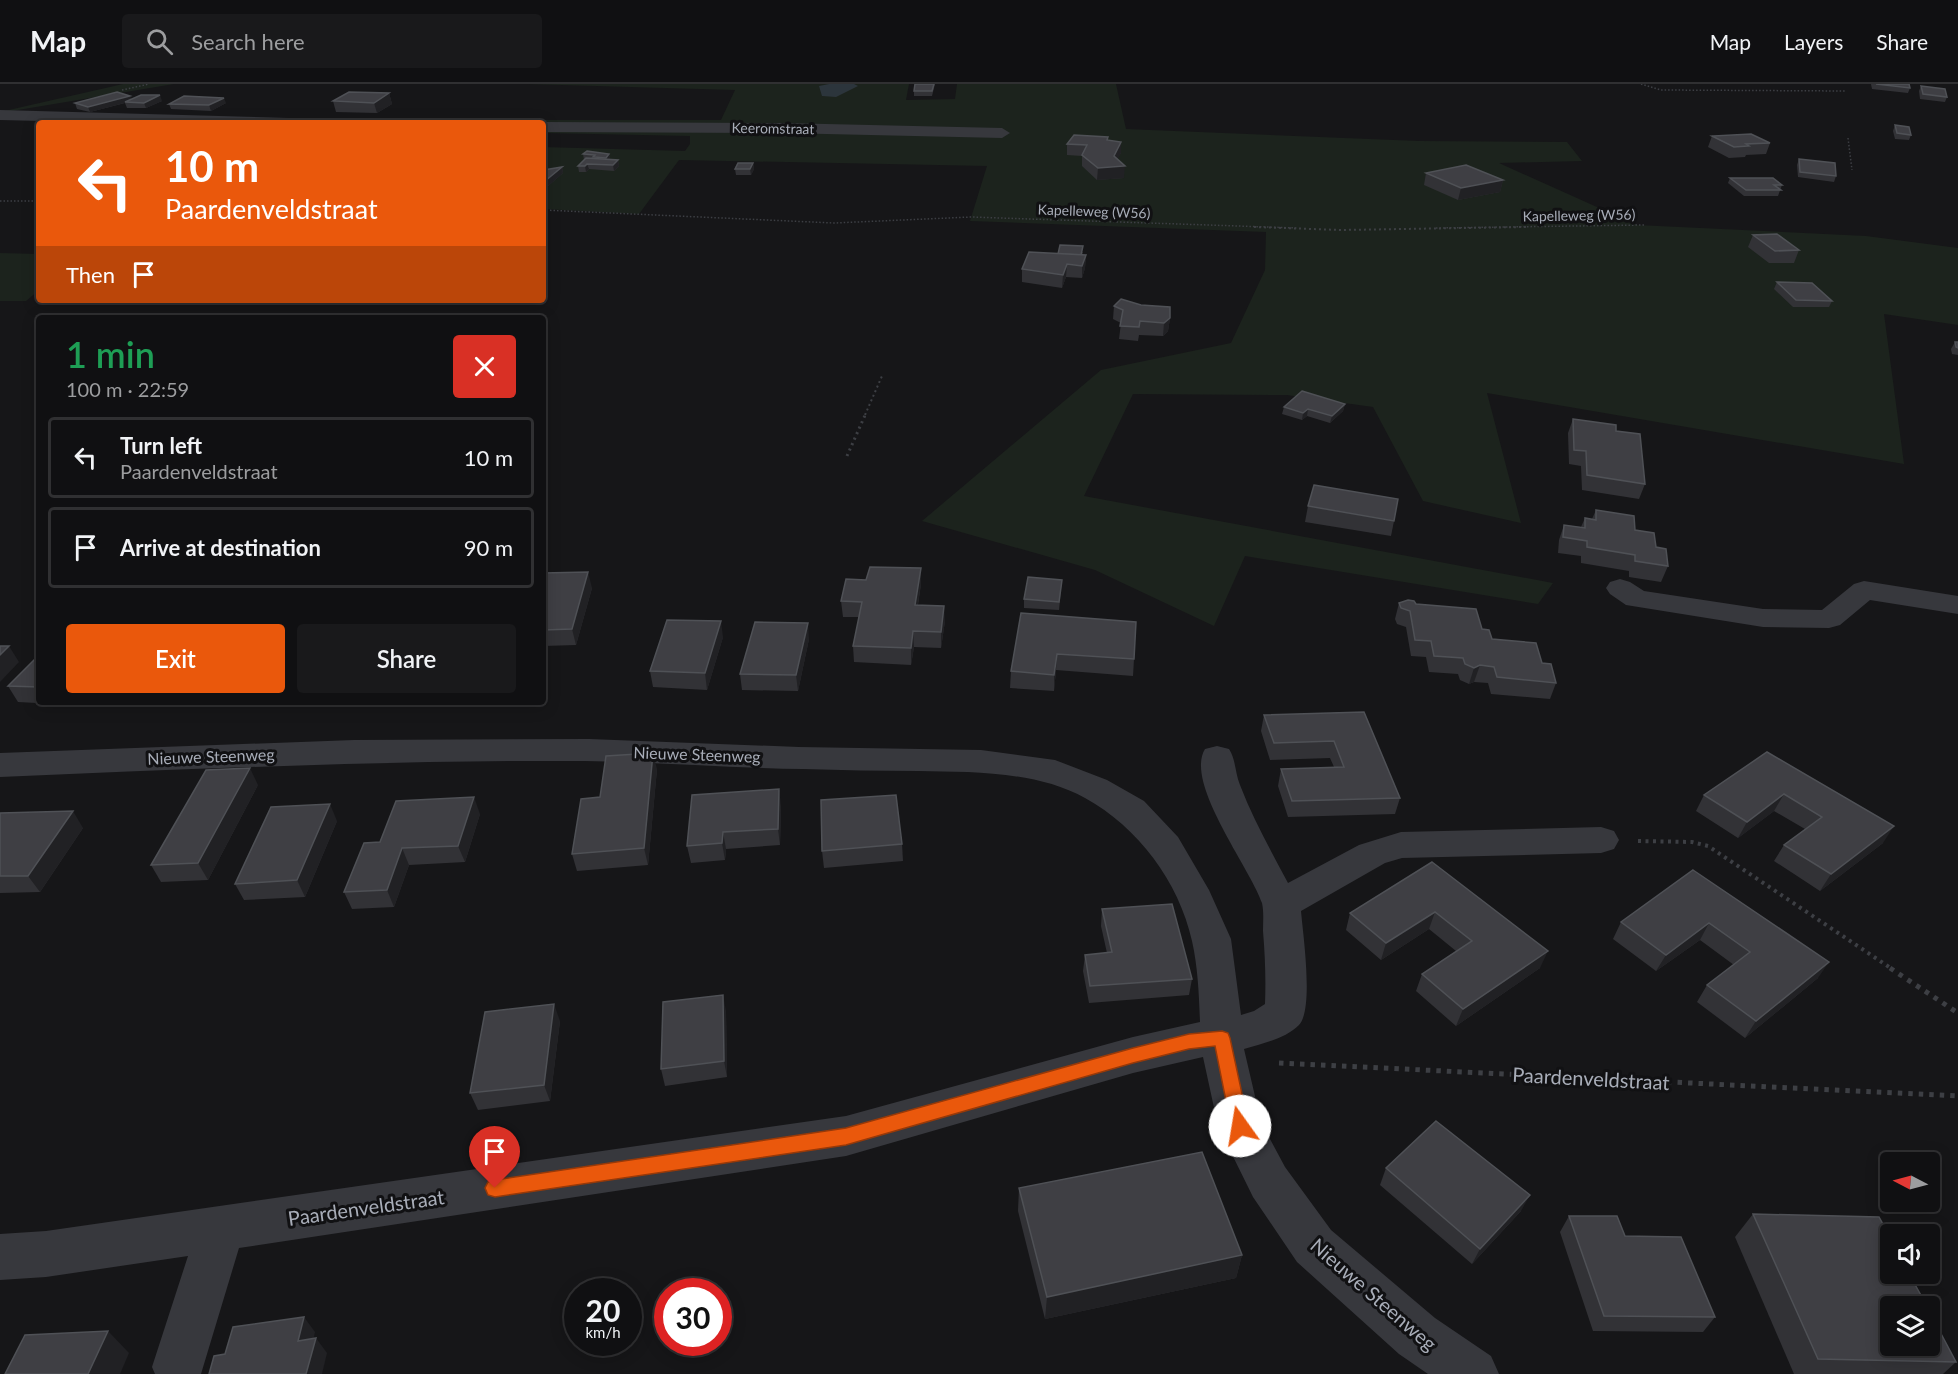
<!DOCTYPE html>
<meta charset="utf-8">
<style>
:root{--surface:#101012;--page:#19191b;--text:#f1f3f6;--muted:#9c9d9f;--line:#303032;--accent:#ea580c}
body{margin:0;font-family:Lato,sans-serif;background:var(--page);color:var(--text);height:100vh;display:flex;flex-direction:column;font-size:22px;white-space:nowrap}
*{box-sizing:border-box;margin:0}
p{font-size:20px;color:var(--muted)}
.icon{flex:none;width:33px;height:33px;fill:none;stroke:currentColor;stroke-width:2;stroke-linecap:round;stroke-linejoin:round}
.map{position:relative;flex:1;overflow:hidden}
.panel{position:absolute;left:36px;top:231px;width:510px;height:390px;display:flex;flex-direction:column;background:var(--surface);border-radius:6px;box-shadow:0 3px 15px #0003,0 0 0 2px var(--line)}
.panel>*{flex:none}
.top-card{position:absolute;left:36px;top:36px;width:510px;height:183px;border-radius:6px;box-shadow:0 3px 15px #0003,0 0 0 2px var(--line);background:#ea580c;color:#fff;overflow:hidden}
.needle{width:39px;rotate:276deg}
.controls{position:absolute;left:1880px;top:1068px;display:grid;gap:12px}
.controls a{display:grid;place-items:center;width:60px;height:60px;border-radius:6px;background:var(--surface);box-shadow:0 3px 15px #0003,0 0 0 2px var(--line);font-size:30px}
.speed{position:absolute;left:564px;top:1194px;display:flex;gap:12px;font-size:30px;font-weight:700;text-align:center}
.speed>*{display:grid;place-content:center;width:78px;height:78px;border-radius:50%;background:var(--surface);box-shadow:0 3px 15px #0003,0 0 0 2px var(--line);line-height:1}
.speed small{font-size:15px;font-weight:400}
.speed .limit{border:9px solid #d22;background:#fff;color:#111}
.pin{position:absolute;display:grid;place-items:center;width:51px;height:51px;color:#fff;margin:-62px -26px;border-radius:50% 50% 50% 0;rotate:-45deg;box-shadow:0 0 6px #0007}
.pin .icon{rotate:45deg}
.me{position:absolute;width:66px;margin:-33px;rotate:347deg;stroke-linejoin:round;filter:drop-shadow(0 0 4px #0008)}
.turn{display:flex;align-items:center;gap:21px;height:126px;padding:0 30px;font-size:27px}
.turn .icon{width:78px;height:78px;stroke-width:2.5}
.turn b{display:block;font-size:42px;line-height:51px}
.then{display:flex;align-items:center;height:57px;padding:0 30px;background:#0003;gap:12px;font-size:22px}
.round{display:grid;place-items:center;flex:none;width:63px;height:63px;border-radius:6px;background:var(--page)}
.headline{display:flex;align-items:center;justify-content:space-between;height:102px;padding:0 30px}
h1{font-size:36px;font-weight:600;line-height:45px;color:#1e9e55}
.cta{display:flex;gap:12px;margin-top:auto;padding:12px 30px}
.cta a{flex:1;height:69px;border-radius:6px;background:var(--accent);color:#fff;font-size:24px;font-weight:600;line-height:69px;text-align:center}
.cta a+a{background:var(--page);color:var(--text)}
ul{padding:0;list-style:none}
li{display:flex;align-items:center;gap:18px;height:81px;margin:0 12px 9px;padding:0 18px;border:3px solid var(--line);border-radius:6px}
li div{flex:1}
li b{display:block;font-size:22px}
li em{font-style:normal}
header{display:flex;align-items:center;gap:36px;box-sizing:border-box;height:84px;padding:0 30px;background:var(--surface);border-bottom:2px solid var(--line)}
header strong{font-size:28px}
nav{display:flex;gap:33px;margin-inline-start:auto;font-size:21px}
.search{width:420px;height:54px;background:var(--page);display:flex;align-items:center;gap:15px;box-sizing:border-box;padding:0 21px;border-radius:6px;color:var(--muted);font-size:22px}
.map>svg:first-child{display:block}
</style>
<header>
<strong>Map</strong>
<div class="search"><svg class="icon" aria-label="search" viewBox="0 0 24 24"><circle cx="10" cy="10" r="6"/><path d="M15 15l6 6"/></svg>Search here</div>
<nav><a>Map</a><a>Layers</a><a>Share</a></nav>
</header>
<div class="map">
<svg width="1958" height="1290" viewBox="0 0 1958 1290">
<rect width="100%" height="100%" fill="#161618"/>
<g fill="#1c231d">
<polygon points="123,0 174,0 0,29 0,28"/>
<polygon points="526,0 909,0 906,16 955,15 957,0 1116,0 1126,45 1419,57 1567,58 1582,77 1499,79 1637,141 1866,152 1958,164 1958,241 1884,230 1904,380 1487,309 1521,439 1423,417 1373,323 1287,311 1133,310 1084,412 1553,499 1538,520 1245,472 1214,542 1095,486 922,437 1101,286 1231,259 1265,186 1266,148 970,137 987,82 679,76 639,130 543,125 543,63 685,67 690,60 690,52 543,49 543,39 288,39 392,36 721,36 735,6"/>
<polygon points="0,169 39,170 39,206 26,217 0,217"/>
</g>
<polygon fill="#2c353c" points="829,0 854,0 858,2 836,13 822,12 819,2"/>
<g fill="none" stroke-linecap="round" stroke-linejoin="round">
<g stroke="#3d3f44" stroke-width="1.5" stroke-dasharray="1.5 2" stroke-linecap="butt">
<polyline points="1641,0 1661,6 1846,7"/>
<polyline points="122,6 149,0"/>
<polyline points="1848,54 1852,86"/>
<polyline points="0,117 39,117"/>
<polyline points="543,126 834,139 971,133 1297,144"/>
<polyline points="1436,144 1644,141"/>
</g>
<g stroke="#3d3f44" stroke-width="2" stroke-dasharray="2 3" stroke-linecap="butt">
<polyline points="1254,143 1341,146 1526,143"/>
<polyline points="865,331 882,292"/>
</g>
<polyline stroke="#3d3f44" stroke-width="3" stroke-dasharray="2 4" stroke-linecap="butt" points="847,372 866,329"/>
<polyline stroke="#3d3f44" stroke-width="4" stroke-dasharray="3 4.5" stroke-linecap="butt" points="1638,757 1692,758 1708,762 1892,885"/>
<g stroke="#3d3f44" stroke-width="5" stroke-dasharray="4.5 6" stroke-linecap="butt">
<polyline points="1890,884 1958,929"/>
<polyline points="1279,979 1958,1012"/>
</g>
<g fill="#37383d" fill-rule="evenodd">
<polygon points="0,26 289,34 297,39 125,39 0,36"/>
<polygon points="543,38 782,39 1002,44 1010,49 1002,54 782,49 543,48 543,39 540,39"/>
<polygon points="1620,495 1630,498 1644,507 1763,525 1822,526 1854,500 1864,497 1958,512 1958,530 1870,516 1840,541 1829,544 1763,543 1626,521 1610,510 1606,504 1610,498"/>
<path d="M 589,655 L 799,663 L 981,666 L 1055,676 L 1107,696 L 1144,717 L 1178,753 L 1209,806 L 1231,855 L 1241,931 L 1254,927 L 1265,920 C 1266,895 1265,871 1263,847 C 1263,838 1264,828 1262,819 C 1251,785 1184,699 1205,665 L 1217,662 L 1229,665 C 1236,676 1235,689 1240,701 C 1253,735 1271,767 1288,799 L 1359,761 L 1401,748 L 1601,743 L 1614,747 L 1619,756 L 1614,765 L 1601,769 L 1402,774 L 1385,779 L 1301,827 C 1303,850 1314,925 1299,941 C 1285,955 1263,959 1244,965 L 1261,1038 L 1285,1083 L 1331,1146 L 1435,1234 L 1491,1272 L 1499,1290 L 1428,1290 L 1399,1270 L 1297,1178 L 1253,1113 L 1218,1042 L 1203,973 L 1133,989 L 846,1072 L 239,1164 L 201,1290 L 155,1290 L 152,1283 L 188,1172 L 46,1193 L 0,1196 L 0,1150 L 46,1147 L 846,1032 L 1133,953 L 1200,938 C 1199,911 1198,884 1192,857 C 1179,798 1138,743 1085,714 C 1036,687 973,688 919,687 C 880,687 842,686 803,685 C 731,684 658,678 585,677 C 390,676 195,685 0,693 L 0,669 L 354,656 Z"/>
</g>
</g>
<g fill="#323236">
<polygon points="935,0 932,12 914,12 914,7"/>
<polygon points="1871,0 1909,0 1910,4 1908,9 1872,5"/>
<polygon points="1921,2 1947,13 1945,18 1920,15 1919,7"/>
<polygon points="389,9 392,20 377,29 336,28 333,17"/>
<polygon points="131,15 162,17 146,24 127,24 125,19 90,28 77,25 75,19"/>
<polygon points="226,19 211,27 171,25 169,20"/>
<polygon points="1895,41 1911,51 1909,56 1895,55 1893,47"/>
<polygon points="1712,52 1770,59 1766,70 1746,71 1745,73 1729,74 1708,63"/>
<polygon points="1108,57 1121,58 1121,69 1117,75 1124,94 1097,96 1082,82 1082,72 1067,71 1067,60"/>
<polygon points="583,70 609,70 610,75 618,76 619,82 614,87 589,85 586,88 579,88 578,82 584,76"/>
<polygon points="1799,75 1836,92 1834,98 1798,93 1797,81"/>
<polygon points="753,79 754,85 751,91 736,91 735,85"/>
<polygon points="562,83 563,89 547,103 543,103 543,86"/>
<polygon points="1426,89 1503,96 1500,108 1458,116 1424,101"/>
<polygon points="1730,94 1782,101 1778,112 1744,112 1728,99"/>
<polygon points="1753,151 1799,166 1794,179 1769,179 1748,163"/>
<polygon points="1083,168 1082,171 1086,171 1085,184 1082,194 1066,193 1062,204 1022,198 1022,185 1058,170"/>
<polygon points="1777,198 1832,217 1829,223 1793,223 1774,205"/>
<polygon points="1114,222 1170,234 1168,247 1163,252 1139,251 1138,257 1119,255 1121,239 1113,235"/>
<polygon points="1955,258 1958,258 1958,271 1952,270 1951,265"/>
<polygon points="1345,320 1343,327 1330,339 1307,332 1302,336 1282,330 1284,323"/>
<polygon points="1573,335 1616,347 1645,400 1639,415 1582,406 1581,382 1569,380 1568,349"/>
<polygon points="1308,422 1394,437 1391,452 1305,438"/>
<polygon points="1596,426 1635,446 1656,463 1668,482 1661,498 1629,493 1629,487 1581,479 1581,472 1558,469 1559,456 1564,441 1581,443 1585,434 1592,435"/>
<polygon points="543,489 592,504 576,561 543,562"/>
<polygon points="1062,496 1059,526 1024,524 1024,515"/>
<polygon points="921,500 918,521 945,537 941,564 914,563 911,581 854,578 853,562 859,533 843,533 841,517"/>
<polygon points="1399,519 1416,520 1482,545 1492,555 1542,579 1556,599 1550,615 1491,610 1488,599 1474,598 1469,600 1460,596 1458,590 1429,588 1426,573 1411,572 1406,543 1397,540 1395,535"/>
<polygon points="1021,529 1134,575 1133,592 1056,586 1054,607 1010,604 1011,587"/>
<polygon points="723,553 707,606 653,603 650,587"/>
<polygon points="809,555 798,607 742,606 740,590"/>
<polygon points="39,571 39,618 77,618 74,621 18,618 8,602"/>
<polygon points="1364,628 1400,714 1395,730 1288,733 1278,702 1281,685 1334,683 1330,674 1270,676 1261,647 1264,631"/>
<polygon points="1767,668 1883,759 1820,807 1774,777 1784,761 1805,745 1774,727 1738,754 1696,727 1704,711"/>
<polygon points="657,685 648,781 577,787 572,770"/>
<polygon points="258,701 208,796 161,798 151,781"/>
<polygon points="781,722 780,761 726,765 725,776 691,779 687,762"/>
<polygon points="0,729 83,744 40,808 0,809"/>
<polygon points="480,730 465,778 409,781 394,823 352,825 344,808 380,758"/>
<polygon points="337,737 305,813 244,816 235,800"/>
<polygon points="902,760 903,777 824,784 822,767"/>
<polygon points="1432,778 1540,884 1456,942 1416,907 1422,890 1456,867 1429,845 1381,876 1346,846 1350,829"/>
<polygon points="1693,786 1818,894 1745,954 1697,918 1707,901 1734,881 1700,856 1656,887 1613,855 1621,838"/>
<polygon points="1102,825 1192,895 1189,911 1089,919 1083,887 1085,871 1107,869 1101,842"/>
<polygon points="726,927 727,993 665,1002 661,985"/>
<polygon points="560,937 550,1017 478,1026 470,1009"/>
<polygon points="1386,1084 1521,1127 1472,1180 1380,1101"/>
<polygon points="1019,1104 1242,1171 1236,1194 1045,1235 1018,1127"/>
<polygon points="1753,1130 1956,1278 1943,1290 1794,1290 1735,1153"/>
<polygon points="1569,1132 1625,1152 1715,1233 1703,1248 1593,1247 1560,1148"/>
</g>
<g fill="#212124">
<polygon points="389,9 392,20 377,29 374,19"/>
<polygon points="160,11 162,17 146,24 144,19"/>
<polygon points="130,12 132,17 90,28 88,23"/>
<polygon points="224,14 226,19 211,27 209,21"/>
<polygon points="1121,58 1121,69 1113,83 1125,82 1124,94 1097,96 1098,84 1114,72"/>
<polygon points="609,70 610,75 607,79 606,74"/>
<polygon points="618,76 619,82 614,87 613,81"/>
<polygon points="753,79 754,85 751,91 750,85"/>
<polygon points="587,80 589,85 586,88 585,82"/>
<polygon points="562,83 563,89 547,103 545,97"/>
<polygon points="1503,96 1500,108 1458,116 1461,104"/>
<polygon points="1086,171 1085,184 1082,194 1082,182"/>
<polygon points="1067,180 1066,193 1062,204 1063,191"/>
<polygon points="1170,234 1168,247 1163,252 1164,239"/>
<polygon points="1345,320 1343,327 1330,339 1332,332"/>
<polygon points="1308,325 1307,332 1302,336 1303,329"/>
<polygon points="921,484 921,500 915,537 915,521"/>
<polygon points="588,488 592,504 576,561 572,545"/>
<polygon points="944,522 945,537 941,564 941,548"/>
<polygon points="721,537 723,553 707,606 705,589"/>
<polygon points="808,539 809,555 798,607 796,591"/>
<polygon points="913,547 914,563 911,581 911,564"/>
<polygon points="9,562 19,578 0,598 0,571"/>
<polygon points="1057,570 1056,586 1054,607 1054,591"/>
<polygon points="1480,581 1474,598 1469,600 1474,584"/>
<polygon points="653,669 657,685 648,781 644,764"/>
<polygon points="250,684 258,701 208,796 198,779"/>
<polygon points="779,705 781,722 780,761 778,745"/>
<polygon points="1784,710 1774,727 1738,754 1747,738"/>
<polygon points="474,713 480,730 465,778 458,762"/>
<polygon points="330,720 337,737 305,813 297,796"/>
<polygon points="73,727 83,744 40,808 28,792"/>
<polygon points="1894,742 1883,759 1820,807 1831,790"/>
<polygon points="723,748 726,765 725,776 722,759"/>
<polygon points="402,764 409,781 394,823 387,806"/>
<polygon points="1435,828 1429,845 1381,876 1386,859"/>
<polygon points="1709,839 1700,856 1656,887 1666,871"/>
<polygon points="1548,867 1540,884 1456,942 1463,925"/>
<polygon points="1829,878 1818,894 1745,954 1756,937"/>
<polygon points="723,911 726,927 727,993 724,977"/>
<polygon points="554,920 560,937 550,1017 544,1001"/>
<polygon points="1530,1111 1521,1127 1472,1180 1480,1165"/>
<polygon points="1242,1171 1236,1194 1045,1235 1047,1213"/>
<polygon points="304,1233 315,1248 310,1272 298,1257"/>
<polygon points="108,1247 129,1269 120,1290 88,1290"/>
<polygon points="316,1254 327,1269 322,1290 306,1290"/>
</g>
<g fill="#3f3f44" stroke="#4f5156" stroke-width="1.5">
<polygon points="915,0 934,0 932,7 914,7"/>
<polygon points="1876,0 1909,0 1910,4"/>
<polygon points="1921,2 1945,5 1947,13 1923,10"/>
<polygon points="117,8 130,12 88,23 75,19"/>
<polygon points="349,8 389,9 374,19 333,17"/>
<polygon points="141,11 160,11 144,19 125,18"/>
<polygon points="184,12 224,14 209,21 169,20"/>
<polygon points="62,37 79,39 58,39"/>
<polygon points="1895,41 1909,43 1911,51 1897,49"/>
<polygon points="1751,50 1770,59 1746,60 1749,62 1734,63 1712,52"/>
<polygon points="1074,51 1108,53 1107,56 1121,58 1114,72 1125,82 1098,84 1082,71 1087,61 1067,60"/>
<polygon points="587,67 609,70 606,74 593,73 595,71 583,70"/>
<polygon points="586,74 618,76 613,81 587,80 585,82 578,82"/>
<polygon points="1799,75 1835,79 1836,92 1800,88"/>
<polygon points="738,79 753,79 750,85 735,85"/>
<polygon points="1466,81 1503,96 1461,104 1426,89"/>
<polygon points="562,83 545,97 543,97 544,86"/>
<polygon points="1730,94 1773,94 1782,101 1774,101 1781,106 1746,106"/>
<polygon points="1777,150 1799,166 1775,167 1753,151"/>
<polygon points="1060,161 1083,162 1081,171 1058,170"/>
<polygon points="1029,168 1086,171 1082,182 1067,180 1063,191 1022,185"/>
<polygon points="1777,198 1812,199 1832,217 1796,216"/>
<polygon points="1121,215 1141,221 1170,223 1170,234 1164,239 1140,237 1139,243 1120,242 1123,226 1114,222"/>
<polygon points="1955,258 1958,258 1958,264 1956,263"/>
<polygon points="1302,307 1345,320 1332,332 1308,325 1303,329 1284,323"/>
<polygon points="1573,335 1616,341 1616,347 1640,350 1645,400 1587,391 1586,367 1574,366"/>
<polygon points="1314,401 1398,415 1394,437 1308,422"/>
<polygon points="1596,426 1634,432 1635,446 1654,449 1656,463 1666,465 1668,482 1635,477 1635,471 1587,463 1587,457 1563,453 1564,441 1585,444 1585,434 1596,436"/>
<polygon points="870,483 921,484 915,521 944,522 941,548 913,547 911,564 853,562 862,518 841,517 846,495 866,496"/>
<polygon points="588,488 572,545 543,546 543,489"/>
<polygon points="1028,493 1062,496 1059,518 1024,515"/>
<polygon points="1408,516 1414,517 1416,520 1476,525 1482,545 1489,546 1492,555 1536,559 1542,579 1551,580 1556,599 1497,593 1494,583 1480,581 1474,584 1465,580 1463,574 1434,572 1431,557 1415,556 1410,527 1401,524 1399,519"/>
<polygon points="1021,529 1136,538 1134,575 1057,570 1054,591 1011,587"/>
<polygon points="667,536 721,537 705,589 650,587"/>
<polygon points="755,538 808,539 796,591 740,590"/>
<polygon points="0,562 9,562 0,571"/>
<polygon points="39,571 39,603 8,602"/>
<polygon points="1364,628 1400,714 1292,717 1281,685 1344,683 1334,657 1274,659 1264,631"/>
<polygon points="1767,668 1894,742 1831,790 1784,761 1822,733 1784,710 1747,738 1704,711"/>
<polygon points="653,669 644,764 572,770 581,715 600,713 606,672"/>
<polygon points="250,684 198,779 151,781 206,686"/>
<polygon points="779,705 778,745 723,748 722,759 687,762 692,711"/>
<polygon points="896,711 902,760 822,767 821,716"/>
<polygon points="474,713 458,762 402,764 387,806 344,808 364,759 380,758 396,717"/>
<polygon points="330,720 297,796 235,800 271,723"/>
<polygon points="73,727 28,792 0,792 0,729"/>
<polygon points="1432,778 1548,867 1463,925 1422,890 1472,857 1435,828 1386,859 1350,829"/>
<polygon points="1693,786 1829,878 1756,937 1707,901 1750,868 1709,839 1666,871 1621,838"/>
<polygon points="1172,820 1192,895 1090,902 1085,871 1112,868 1102,825"/>
<polygon points="723,911 724,977 661,985 663,918"/>
<polygon points="554,920 544,1001 470,1009 485,928"/>
<polygon points="1436,1037 1530,1111 1480,1165 1386,1084"/>
<polygon points="1202,1068 1242,1171 1047,1213 1019,1104"/>
<polygon points="1753,1130 1879,1133 1890,1153 1890,1190 1909,1190 1927,1222 1890,1222 1890,1262 1929,1262 1929,1227 1956,1278 1818,1275"/>
<polygon points="1569,1132 1617,1132 1625,1152 1681,1153 1715,1233 1604,1232"/>
<polygon points="304,1233 298,1257 316,1254 306,1290 209,1290 214,1272 225,1270 233,1243"/>
<polygon points="108,1247 88,1290 5,1290 25,1251"/>
</g>
<polygon fill="#ea580c" stroke="#983908" stroke-width="1.5" points="1222,947 1228,949 1230,954 1249,1042 1247,1048 1240,1050 1234,1048 1231,1042 1215,962 1189,965 1133,979 846,1061 495,1113 488,1111 485,1104 488,1098 495,1096 846,1044 1133,964 1189,950"/>
<g text-anchor="middle" dominant-baseline="central" stroke-width="6" stroke-linejoin="round" paint-order="stroke">
<g font-size="14" fill="#a8adb8" stroke="#111113">
<text transform="translate(773 44) rotate(1)">Keeromstraat</text>
<text transform="translate(1094 127) rotate(2)">Kapelleweg (W56)</text>
<text transform="translate(1579 131) rotate(-1)">Kapelleweg (W56)</text>
</g>
<g font-size="16" fill="#a8adb8" stroke="#111113">
<text transform="translate(697 670) rotate(2)">Nieuwe Steenweg</text>
<text transform="translate(211 672) rotate(-2)">Nieuwe Steenweg</text>
</g>
<g font-size="20" fill="#a8adb8" stroke="#111113">
<text transform="translate(1591 994) rotate(3)">Paardenveldstraat</text>
<text transform="translate(366 1123) rotate(-8)">Paardenveldstraat</text>
<text transform="translate(1374 1210) rotate(41)">Nieuwe Steenweg</text>
</g>
</g>
</svg>
<div class="controls">
<a><svg class="needle" viewBox="-14 -14 28 28"><path d="M0-13l5 13h-10z" fill="#e53935"/><path d="M0 13l5-13h-10z" fill="#9c9d9f"/></svg></a>
<a><svg class="icon" aria-label="sound" viewBox="0 0 24 24"><path d="M4 9h4l5-4v14l-5-4H4zM17 9q2 3 0 6"/></svg></a>
<a><svg class="icon" aria-label="layers" viewBox="0 0 24 24"><path d="M12 4l9 5-9 5-9-5zM3 14l9 5 9-5"/></svg></a>
</div>
<div class="speed"><div>20<small>km/h</small></div><div class="limit">30</div></div>
<div class="pin" style="left:495px;top:1104px;background:#d93025"><svg class="icon" aria-label="arrive" viewBox="0 0 24 24"><path d="M6 21V4h12l-3 4 3 4H6"/></svg></div>
<svg class="me" style="left:1240px;top:1042px" viewBox="-20 -20 40 40"><circle r="19" fill="#fff"/><path d="M0-13L10 11 0 6-10 11z" fill="#ea580c"/></svg>
<div class="top-card">
<div class="turn"><svg class="icon" aria-label="left" viewBox="0 0 24 24"><path d="M17 20v-9H6M10 6l-5 5 5 5"/></svg><div><b>10 m</b>Paardenveldstraat</div></div>
<div class="then">Then<svg class="icon" aria-label="arrive" viewBox="0 0 24 24"><path d="M6 21V4h12l-3 4 3 4H6"/></svg></div>
</div>
<section class="panel">
<div class="headline"><div><h1>1 min</h1><p>100 m · 22:59</p></div><a class="round" style="background:#d93025;color:#fff"><svg class="icon" aria-label="close" viewBox="0 0 24 24"><path d="M6 6l12 12M18 6L6 18"/></svg></a></div>
<ul>
<li><svg class="icon" aria-label="left" viewBox="0 0 24 24"><path d="M17 20v-9H6M10 6l-5 5 5 5"/></svg><div><b>Turn left</b><p>Paardenveldstraat</p></div><em>10 m</em></li>
<li><svg class="icon" aria-label="arrive" viewBox="0 0 24 24"><path d="M6 21V4h12l-3 4 3 4H6"/></svg><div><b>Arrive at destination</b></div><em>90 m</em></li>
</ul>
<div class="cta"><a>Exit</a><a>Share</a></div>
</section>
</div>
